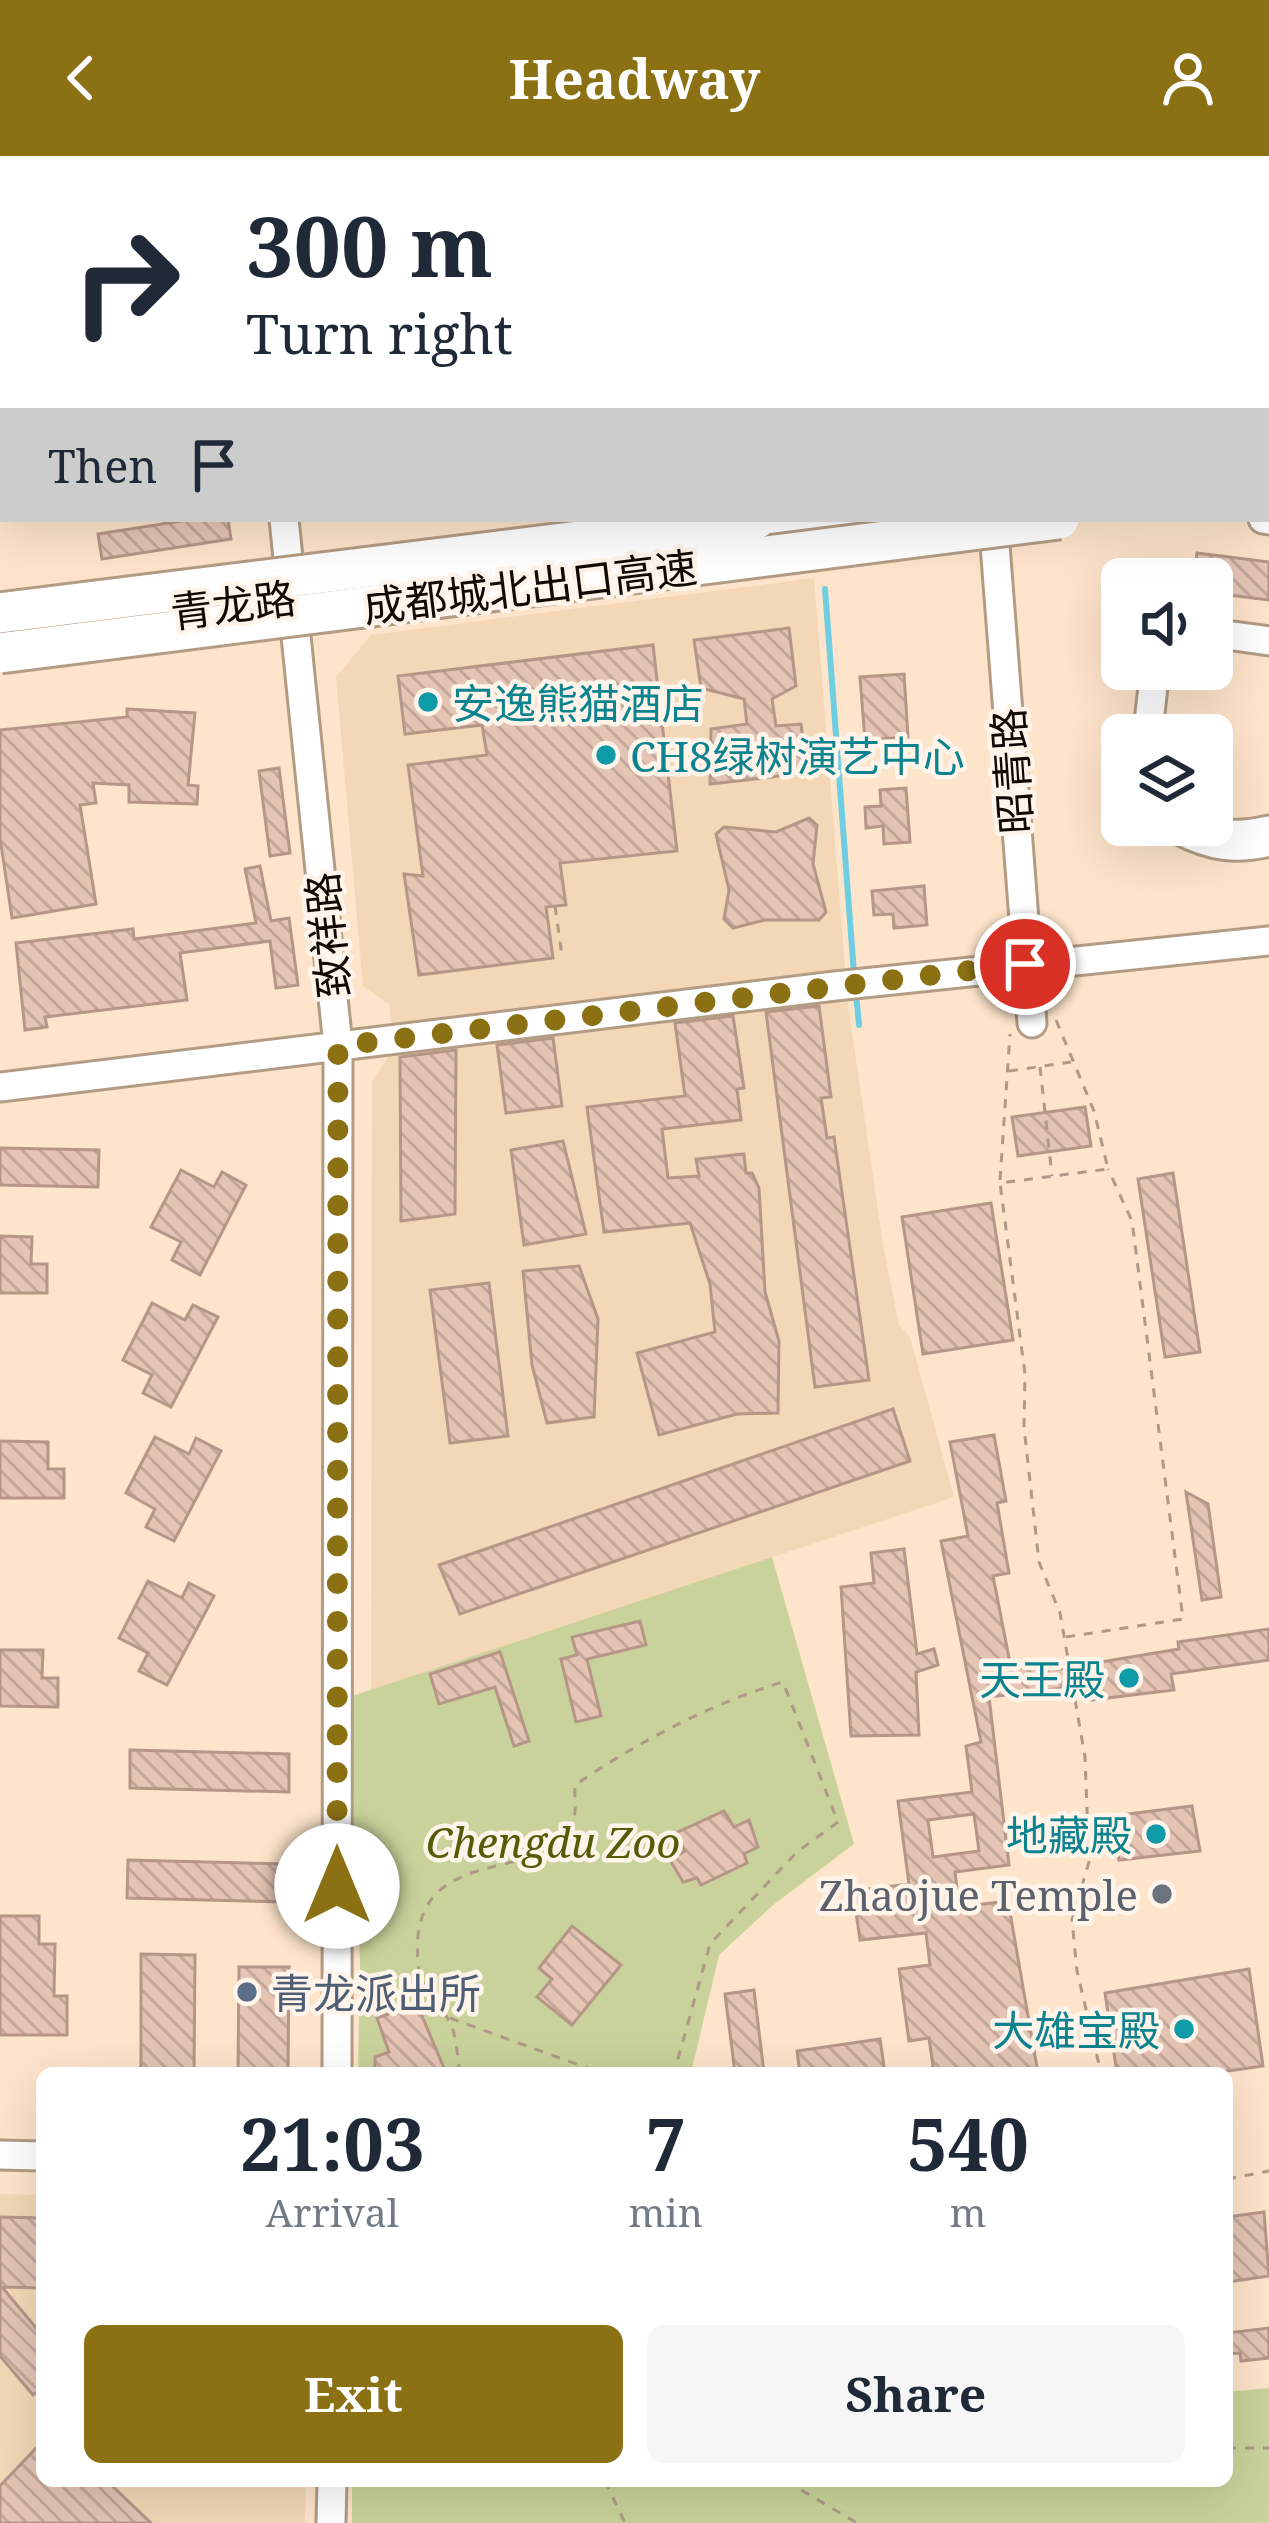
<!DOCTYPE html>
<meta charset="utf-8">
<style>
:root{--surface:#fff;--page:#f6f6f7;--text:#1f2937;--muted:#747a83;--accent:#8b7114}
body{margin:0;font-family:"Noto Serif","Noto Sans SC",serif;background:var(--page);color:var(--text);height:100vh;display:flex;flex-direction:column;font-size:45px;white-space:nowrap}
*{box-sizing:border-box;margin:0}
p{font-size:39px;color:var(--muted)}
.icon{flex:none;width:66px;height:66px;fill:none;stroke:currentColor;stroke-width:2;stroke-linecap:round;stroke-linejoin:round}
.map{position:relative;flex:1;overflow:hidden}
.drawer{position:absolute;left:36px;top:1911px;width:1197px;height:420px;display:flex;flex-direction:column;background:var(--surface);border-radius:18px;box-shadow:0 12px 48px #0002}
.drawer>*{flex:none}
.guide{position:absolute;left:0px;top:0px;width:1269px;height:366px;box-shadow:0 12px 48px #0002;background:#fff;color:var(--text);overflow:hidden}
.fabs{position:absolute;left:1101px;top:402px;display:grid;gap:24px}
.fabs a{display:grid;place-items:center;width:132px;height:132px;border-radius:18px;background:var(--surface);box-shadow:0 12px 48px #0002;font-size:60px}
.pin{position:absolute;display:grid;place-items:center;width:102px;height:102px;color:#fff;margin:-51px;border:6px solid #fff;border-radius:50%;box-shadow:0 3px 12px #0007}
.me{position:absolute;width:132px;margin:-66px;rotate:0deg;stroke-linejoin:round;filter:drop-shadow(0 0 9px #0008)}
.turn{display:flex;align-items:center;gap:42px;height:252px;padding:0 48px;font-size:54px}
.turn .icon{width:156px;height:156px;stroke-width:2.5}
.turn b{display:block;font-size:84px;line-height:102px}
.then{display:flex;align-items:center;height:114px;padding:0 48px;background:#0003;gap:24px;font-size:45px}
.eta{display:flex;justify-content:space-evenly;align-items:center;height:204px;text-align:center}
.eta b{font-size:72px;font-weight:700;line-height:84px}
.primary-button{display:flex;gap:24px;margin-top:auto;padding:24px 48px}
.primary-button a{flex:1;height:138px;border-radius:18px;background:var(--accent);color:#fff;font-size:48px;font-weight:700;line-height:138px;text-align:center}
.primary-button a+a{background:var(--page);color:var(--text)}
header{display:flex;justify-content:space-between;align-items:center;height:156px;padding:0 48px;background:var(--accent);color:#fff;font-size:54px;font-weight:700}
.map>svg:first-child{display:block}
</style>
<header><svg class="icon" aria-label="back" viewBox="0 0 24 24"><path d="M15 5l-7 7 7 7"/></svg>Headway<svg class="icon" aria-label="person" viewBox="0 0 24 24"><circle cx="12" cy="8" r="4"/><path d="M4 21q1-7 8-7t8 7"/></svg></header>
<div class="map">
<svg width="1269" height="2367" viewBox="0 0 1269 2367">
<defs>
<pattern id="building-back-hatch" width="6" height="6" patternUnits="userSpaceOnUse" patternTransform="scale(3)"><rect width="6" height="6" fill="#e5c4b4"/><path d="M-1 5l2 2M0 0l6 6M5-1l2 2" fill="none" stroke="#c3a799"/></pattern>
</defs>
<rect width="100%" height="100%" fill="#fde4ca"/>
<g fill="#f4d7b7">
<polygon points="814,422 848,849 883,1089 899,1169 910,1181 954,1341 371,1534 372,925 394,892 389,848 363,830 336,521 371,479"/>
<polygon points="0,2038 42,2039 42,2325 306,2325 305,2367 0,2367"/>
</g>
<g fill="#c9d29a">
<polygon points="772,1401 854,1688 773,1749 719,1799 691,1917 358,1917 360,1803 346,1542"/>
<polygon points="1269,2232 1269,2367 352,2367 352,2325 1227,2325 1227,2236"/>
</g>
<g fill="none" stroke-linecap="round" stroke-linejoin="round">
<g stroke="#70cee3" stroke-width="6">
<polyline points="792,0 793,3"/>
<polyline points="825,433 854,818"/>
<polyline points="856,837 859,869"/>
</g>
</g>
<g fill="url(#building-back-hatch)" stroke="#b69687" stroke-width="3" fill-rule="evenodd">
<polygon points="194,363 228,363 231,383 102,403 98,378"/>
<polygon points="1197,397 1269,406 1269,444 1212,437 1212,423 1194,423"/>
<polygon points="789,472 796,530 772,543 776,570 801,568 807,617 710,628 711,573 747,568 744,543 701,532 694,484"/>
<polygon points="653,489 677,695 560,707 566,749 546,751 553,802 419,819 404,718 423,720 408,609 487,599 482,569 405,578 398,520"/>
<polygon points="904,518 908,581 865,584 860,521"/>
<polygon points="127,553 195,557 188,629 198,630 197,648 129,646 129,629 93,627 96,647 80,649 96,748 12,762 0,682 0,574 127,561"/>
<polygon points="279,612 290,697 270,700 259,615"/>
<polygon points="906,632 910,686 884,688 883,670 866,672 865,651 881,650 880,634"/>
<polygon points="809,662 817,669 813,708 826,756 819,764 765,764 733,772 724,763 729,734 716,678 724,671 776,676"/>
<polygon points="260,710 271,765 289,762 298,829 276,832 270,785 180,797 187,844 45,861 47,871 25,874 16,787 133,773 134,783 256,767 245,713"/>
<polygon points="924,730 927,769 894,772 893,758 874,759 872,735"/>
<polygon points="819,850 831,941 821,942 827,982 834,981 869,1224 815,1231 766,856"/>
<polygon points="733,860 744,932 737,933 741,964 662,973 668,1022 699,1020 696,1003 744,998 746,1017 752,1017 759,1032 765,1136 779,1185 778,1257 737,1258 659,1279 637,1197 715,1176 710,1128 690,1067 604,1076 587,951 685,940 675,867"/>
<polygon points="553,882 562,950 506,957 497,889"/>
<polygon points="456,894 455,1058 401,1065 400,901"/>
<polygon points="1085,951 1091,990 1018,1000 1012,961"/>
<polygon points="563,985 586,1078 524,1089 511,994"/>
<polygon points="0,992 99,994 98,1031 0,1029"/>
<polygon points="181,1014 214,1031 222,1016 246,1029 200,1119 172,1104 181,1086 151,1071"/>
<polygon points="1173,1017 1200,1196 1165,1201 1138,1023"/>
<polygon points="991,1047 1013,1184 923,1198 902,1061"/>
<polygon points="0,1080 32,1081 31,1108 47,1108 47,1137 0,1137"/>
<polygon points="579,1110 598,1163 594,1261 547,1267 532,1209 523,1115"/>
<polygon points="489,1127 508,1280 450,1287 430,1134"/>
<polygon points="152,1147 185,1164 193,1149 218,1161 171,1251 143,1237 152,1219 123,1204"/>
<polygon points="893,1253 910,1305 460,1458 439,1409"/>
<path d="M 994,1279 L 1006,1345 L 997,1347 L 1009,1417 L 993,1420 L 1011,1512 L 1058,1507 L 1059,1513 L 1179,1493 L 1178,1486 L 1269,1473 L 1269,1504 L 1171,1518 L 1174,1534 L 1091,1544 L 1088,1529 L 989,1541 L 1009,1709 L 955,1716 L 959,1751 L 1008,1745 L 1038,1917 L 934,1917 L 929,1882 L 909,1885 L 899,1813 L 930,1809 L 926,1777 L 860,1784 L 853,1735 L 909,1728 L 898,1645 L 972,1636 L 966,1590 L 981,1586 L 941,1385 L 968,1380 L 950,1286 ZM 974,1658 L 979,1695 L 933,1701 L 928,1664 Z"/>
<polygon points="155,1281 189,1298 196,1282 221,1295 174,1385 146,1371 155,1353 126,1337"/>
<polygon points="0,1285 48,1286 48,1313 64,1313 64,1342 0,1342"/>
<polygon points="1186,1336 1208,1348 1221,1441 1202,1444"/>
<polygon points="904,1393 917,1498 934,1493 938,1509 916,1516 919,1579 851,1580 841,1431 874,1427 871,1397"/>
<polygon points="148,1425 182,1442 189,1427 214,1440 167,1529 139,1515 148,1497 119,1482"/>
<polygon points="640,1465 646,1489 587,1503 601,1560 576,1566 561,1503 577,1499 572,1481"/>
<polygon points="0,1494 43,1494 42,1522 58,1522 58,1551 0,1550"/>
<polygon points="500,1496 529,1585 514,1590 495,1531 439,1548 430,1518"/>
<polygon points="130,1594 289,1598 289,1636 130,1632"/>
<polygon points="1192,1650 1200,1695 1119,1704 1112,1660"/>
<polygon points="724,1655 734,1671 749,1664 758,1691 744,1698 747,1707 701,1729 697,1722 683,1726 670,1704 685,1695 676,1677"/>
<polygon points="128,1704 287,1708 286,1746 127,1742"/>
<polygon points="0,1760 39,1760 39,1788 55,1788 54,1840 67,1840 67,1879 0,1879"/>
<polygon points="572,1770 621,1809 572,1869 537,1841 552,1823 539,1812"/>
<polygon points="141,1798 195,1799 194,1917 141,1917"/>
<polygon points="239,1811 289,1811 288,1917 238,1917"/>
<polygon points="1249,1813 1263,1910 1214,1917 1117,1917 1105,1837"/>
<polygon points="754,1834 764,1917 735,1917 725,1838"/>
<polygon points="417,1848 446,1917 375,1917 375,1901 389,1896 377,1862"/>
<polygon points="880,1883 885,1917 800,1917 797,1895"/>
<polygon points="1264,2056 1269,2120 1227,2126 1227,2061"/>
<polygon points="0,2061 42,2062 42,2132 2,2131 42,2179 42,2232 33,2239 0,2200"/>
<polygon points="1269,2172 1269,2202 1241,2205 1240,2197 1227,2198 1227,2177"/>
<polygon points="42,2286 42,2325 107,2325 151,2367 0,2367 0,2330"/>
</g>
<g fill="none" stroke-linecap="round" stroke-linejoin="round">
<g stroke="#b39c84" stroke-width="33">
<g id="minor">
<polyline points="244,0 244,3"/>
<polyline points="971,0 971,3"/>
<polyline points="284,363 338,890 337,1917"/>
<polyline points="993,363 1032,867"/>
<polyline points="1263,363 1269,364"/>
<polyline points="730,384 895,363"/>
<polyline points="183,454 281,441"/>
<polyline points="1212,477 1269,485"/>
<polyline points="1148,575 1155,513"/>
<polyline points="0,931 835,830 1269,785"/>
<polyline points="0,1999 42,2000"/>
<polyline points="331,2367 332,2325"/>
</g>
</g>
<g stroke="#b39c84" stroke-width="45">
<g id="highway">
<polyline points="1266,288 1269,286"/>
<polyline points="1266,330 1269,330"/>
<polyline points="1148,575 1148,579"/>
<path d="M 1182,669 C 1213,685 1236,688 1269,680"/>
</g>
</g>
<g stroke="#ae9a87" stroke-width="3" stroke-dasharray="9 9" stroke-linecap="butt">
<polyline points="555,750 562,800"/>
<polyline points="1056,864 1094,955 1108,1013 1000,1027 1025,1218 1024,1271 1039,1406 1060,1457 1085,1601 1089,1706 1072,1764 1077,1815 1101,1917"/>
<polyline points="1040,911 1052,1020"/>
<polyline points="1009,915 1071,906"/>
<polyline points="1000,1024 1010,878"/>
<polyline points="1066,1481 1183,1463 1132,1065 1108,1013"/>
<polyline points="450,1862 601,1917"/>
<path d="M 460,1917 C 457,1900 457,1877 448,1863 C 436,1842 420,1834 418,1807 C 407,1679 545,1734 573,1666 C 577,1657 574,1639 575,1629 C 638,1586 710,1548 783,1526 L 838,1666 L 797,1696 L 710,1788 L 674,1917"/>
<polyline points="1227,2023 1269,2015"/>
<polyline points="1227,2292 1269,2292"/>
<polyline points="605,2325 625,2367"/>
<polyline points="786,2325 857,2367"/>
</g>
<use href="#minor" stroke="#fff" stroke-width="27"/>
<use href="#highway" stroke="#fff" stroke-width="39"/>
<g stroke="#b39c84" stroke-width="45" stroke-linecap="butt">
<g id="highway-bridge">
<polyline points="0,457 756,363"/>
<polyline points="0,497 1059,363"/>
</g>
</g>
<use href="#highway-bridge" stroke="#fff" stroke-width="39"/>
</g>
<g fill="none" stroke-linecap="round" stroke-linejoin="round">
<polyline stroke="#8b7114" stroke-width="21" stroke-dasharray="0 37.8" points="337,1730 338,890 1025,808"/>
</g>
<g fill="#0f9aa8" stroke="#fef4ea" stroke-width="4.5">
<circle cx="428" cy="546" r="12"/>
<circle cx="606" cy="599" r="12"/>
<circle cx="1129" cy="1522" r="12"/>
<circle cx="1156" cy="1678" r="12"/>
<circle cx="1184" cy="1873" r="12"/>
</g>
<circle fill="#6b7280" stroke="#fef4ea" stroke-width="4.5" cx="1162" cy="1738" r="12"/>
<circle fill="#5c6f8a" stroke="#fef4ea" stroke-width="4.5" cx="247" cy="1836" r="12"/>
<g text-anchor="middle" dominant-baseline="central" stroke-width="9" stroke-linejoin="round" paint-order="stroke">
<g font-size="42" fill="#110903" stroke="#fef4ea">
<text transform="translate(530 430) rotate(-7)">成都城北出口高速</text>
<text transform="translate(233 448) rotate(-7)">青龙路</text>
<text transform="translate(1011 615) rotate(-94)">昭青路</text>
<text transform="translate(327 779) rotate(-96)">致祥路</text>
</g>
<g font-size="42" fill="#0d838f" stroke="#fef4ea" text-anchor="end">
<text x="452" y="546" text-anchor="start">安逸熊猫酒店</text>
<text x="630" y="599" text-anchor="start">CH8绿树演艺中心</text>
<text x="1105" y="1522">天王殿</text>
<text x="1132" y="1678">地藏殿</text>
<text x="1160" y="1873">大雄宝殿</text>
</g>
<g font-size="42" font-style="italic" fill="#545c08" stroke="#fef4ea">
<text x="553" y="1685">Chengdu Zoo</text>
</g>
<g font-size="42" fill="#5b616d" stroke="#fef4ea" text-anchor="end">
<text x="1138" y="1738">Zhaojue Temple</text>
</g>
<g font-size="42" fill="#4e5e75" stroke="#fef4ea" text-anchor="start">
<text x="271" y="1836">青龙派出所</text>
</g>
</g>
</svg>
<div class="fabs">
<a><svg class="icon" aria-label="sound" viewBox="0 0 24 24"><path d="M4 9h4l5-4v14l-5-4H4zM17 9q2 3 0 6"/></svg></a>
<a><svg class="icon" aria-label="layers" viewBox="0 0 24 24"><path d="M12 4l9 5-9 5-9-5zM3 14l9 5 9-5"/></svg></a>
</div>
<div class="pin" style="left:1025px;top:808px;background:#d93025"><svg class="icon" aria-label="arrive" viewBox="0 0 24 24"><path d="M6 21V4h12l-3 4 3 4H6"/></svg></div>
<svg class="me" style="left:337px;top:1730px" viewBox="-20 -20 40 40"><circle r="19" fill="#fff"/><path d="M0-13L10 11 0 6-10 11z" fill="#8b7114"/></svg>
<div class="guide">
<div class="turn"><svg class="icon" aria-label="right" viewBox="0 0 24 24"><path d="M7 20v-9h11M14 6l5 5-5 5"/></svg><div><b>300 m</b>Turn right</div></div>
<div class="then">Then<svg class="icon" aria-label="arrive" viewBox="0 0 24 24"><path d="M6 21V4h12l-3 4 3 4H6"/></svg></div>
</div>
<section class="drawer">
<div class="eta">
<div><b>21:03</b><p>Arrival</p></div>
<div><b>7</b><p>min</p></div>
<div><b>540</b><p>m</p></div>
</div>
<div class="primary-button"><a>Exit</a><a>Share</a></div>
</section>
</div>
